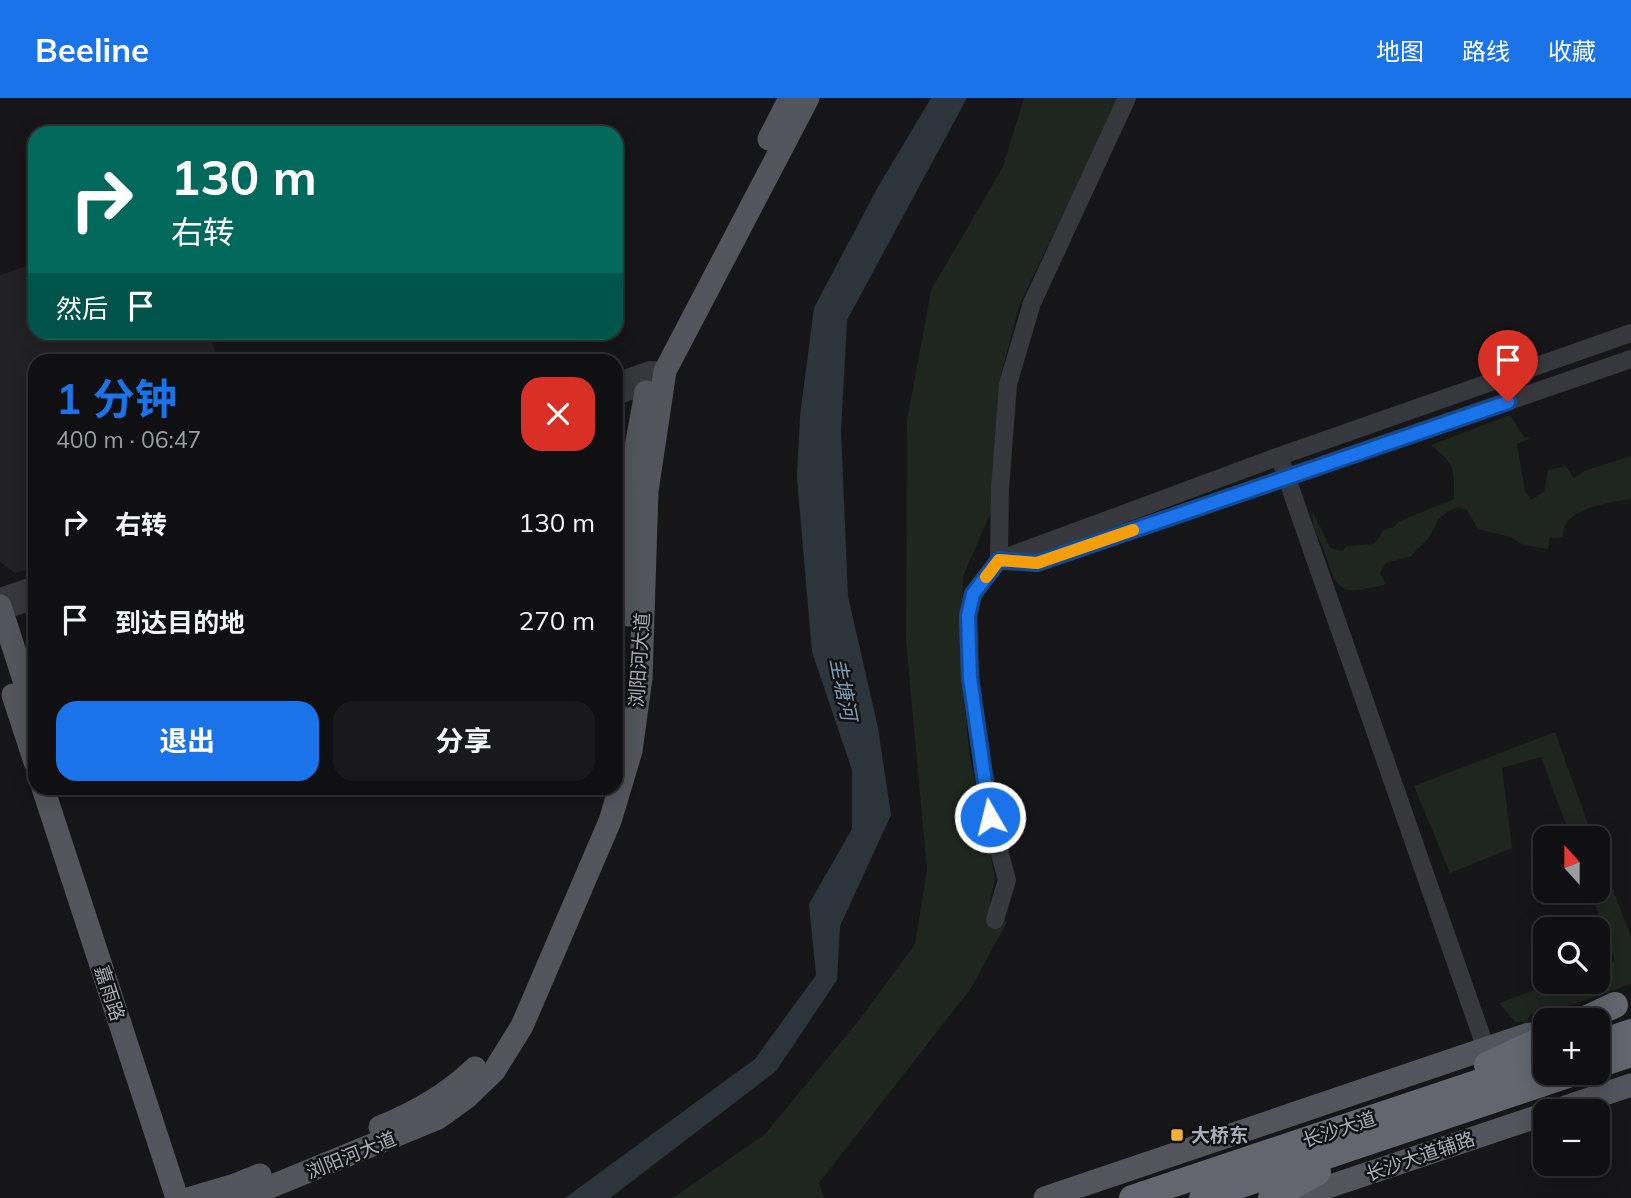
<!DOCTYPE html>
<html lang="zh">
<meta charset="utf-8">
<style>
:root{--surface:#101012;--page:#19191b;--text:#f1f3f6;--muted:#9c9d9f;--line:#303032;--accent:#1a73e8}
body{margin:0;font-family:Mulish,"Noto Sans SC",sans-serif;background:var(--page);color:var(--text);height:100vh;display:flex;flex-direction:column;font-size:26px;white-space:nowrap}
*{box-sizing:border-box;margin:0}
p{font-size:23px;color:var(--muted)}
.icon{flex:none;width:38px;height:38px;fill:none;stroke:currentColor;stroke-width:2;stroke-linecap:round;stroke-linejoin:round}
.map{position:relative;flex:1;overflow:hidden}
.details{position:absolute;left:28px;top:256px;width:595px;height:441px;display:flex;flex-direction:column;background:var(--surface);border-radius:21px;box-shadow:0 4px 18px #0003,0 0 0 2px var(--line)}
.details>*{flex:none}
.top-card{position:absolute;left:28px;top:28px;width:595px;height:214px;border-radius:21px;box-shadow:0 4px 18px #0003,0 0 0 2px var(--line);background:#00695c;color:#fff;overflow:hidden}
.needle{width:46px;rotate:339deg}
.buttons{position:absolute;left:1533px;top:728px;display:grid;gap:14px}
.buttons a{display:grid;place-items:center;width:77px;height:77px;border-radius:14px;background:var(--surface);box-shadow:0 4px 18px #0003,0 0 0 2px var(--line);font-size:35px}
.pin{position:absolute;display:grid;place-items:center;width:60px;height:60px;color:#fff;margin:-72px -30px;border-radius:50% 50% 50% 0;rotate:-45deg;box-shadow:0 0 7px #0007}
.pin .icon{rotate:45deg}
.me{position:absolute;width:77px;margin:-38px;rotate:352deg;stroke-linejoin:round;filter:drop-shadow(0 0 5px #0008)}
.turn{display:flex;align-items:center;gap:24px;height:147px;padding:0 28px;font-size:32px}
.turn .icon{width:91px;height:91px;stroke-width:2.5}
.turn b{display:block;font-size:49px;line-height:60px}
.then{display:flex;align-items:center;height:66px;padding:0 28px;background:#0003;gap:14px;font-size:26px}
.round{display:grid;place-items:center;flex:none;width:74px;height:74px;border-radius:21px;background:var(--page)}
.overview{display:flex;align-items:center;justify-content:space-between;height:119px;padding:0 28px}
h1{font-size:42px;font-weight:700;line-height:52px;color:var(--accent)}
.cta{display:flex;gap:14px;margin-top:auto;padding:14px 28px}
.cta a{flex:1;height:80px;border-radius:21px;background:var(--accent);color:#fff;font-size:28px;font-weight:700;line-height:80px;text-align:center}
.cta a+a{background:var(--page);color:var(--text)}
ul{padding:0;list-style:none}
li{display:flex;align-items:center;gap:21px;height:98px;padding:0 28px}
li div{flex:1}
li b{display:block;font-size:26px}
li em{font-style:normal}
header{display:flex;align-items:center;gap:42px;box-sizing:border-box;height:98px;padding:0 35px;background:var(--accent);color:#fff}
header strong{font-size:33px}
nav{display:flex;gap:38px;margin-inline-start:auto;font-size:24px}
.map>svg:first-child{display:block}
</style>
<header>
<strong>Beeline</strong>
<nav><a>地图</a><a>路线</a><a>收藏</a></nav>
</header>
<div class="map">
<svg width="1631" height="1100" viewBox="0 0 1631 1100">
<rect width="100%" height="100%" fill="#161618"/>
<polygon fill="#222225" points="35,165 35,234 209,235 218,262 35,262 35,470 15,475 0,464 0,177"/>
<g fill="#1e261f">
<polygon points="1024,0 1120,0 1020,205 1000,280 992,412 963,478 961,577 970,660 995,780 990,804 1007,824 971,890 819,1085 824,1100 673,1100 765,1036 860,921 915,846 927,772 906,543 907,323 931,192 1003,69"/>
<path d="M 1510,317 L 1524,339 L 1531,340 L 1517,346 L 1525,393 L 1531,402 L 1544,394 L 1548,372 L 1566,368 L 1574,380 L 1584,373 L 1631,358 L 1631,401 C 1613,404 1573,409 1565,428 C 1563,432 1564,436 1563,439 L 1550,440 L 1548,451 L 1523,447 L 1510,439 L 1478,431 L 1467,412 L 1459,409 C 1440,416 1440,419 1431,436 C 1427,444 1417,449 1412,458 L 1386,465 L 1380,475 L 1386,486 C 1378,489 1372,489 1364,491 C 1333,499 1332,472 1323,450 C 1318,439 1310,425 1313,413 L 1330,450 L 1342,453 L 1347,448 L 1374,446 L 1384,432 L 1393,429 L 1400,423 L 1454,401 C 1454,369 1456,368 1431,347 Z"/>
<polygon points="1555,634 1593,740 1571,740 1541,659 1502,670 1512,750 1450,775 1414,688"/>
<polygon points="1598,752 1631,839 1631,886 1545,916 1531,915 1527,924 1515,924 1499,905 1557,884 1598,884 1598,869 1615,862 1590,793 1598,793"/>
</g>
<polygon fill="#2c353c" points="931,0 967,0 847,222 841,334 848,498 878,630 891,717 840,828 837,882 776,973 610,1100 565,1100 755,961 816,877 809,806 852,731 852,672 812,554 797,380 800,318 814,210 878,89"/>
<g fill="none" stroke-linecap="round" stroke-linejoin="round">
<g stroke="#37383d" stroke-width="18">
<polyline points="616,284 650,272 665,273"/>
<polyline points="616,298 647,287 655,291"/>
<polyline points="1283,369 1486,951"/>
<polyline points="999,462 1000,391 1008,286 1032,205 1127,0"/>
<polyline points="1003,463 1037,465 1631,261"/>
<polyline points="0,499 35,487"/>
<polyline points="0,514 35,502"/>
<polyline points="995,822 1007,782 990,719 970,580 968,518 973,496 999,462 1280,358 1631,235"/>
</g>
<g stroke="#53555c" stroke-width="23">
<polyline points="769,41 790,0"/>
<polyline points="0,508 35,616"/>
<polyline points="628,517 627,398 646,294"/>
<polyline points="13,597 35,664"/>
<polyline points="43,690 177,1100"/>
<polyline points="1554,1013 1631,987"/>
<path d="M 380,1029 C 415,1015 448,996 475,970"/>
<polyline points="191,1100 235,1087 260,1077"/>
<polyline points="243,1100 438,1020 466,1000 494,973 522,928 610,723 631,653 641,580 647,393 665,273 808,0"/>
<polyline points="1045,1100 1529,936"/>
<polyline points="1295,1100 1545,1016"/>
</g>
<g stroke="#63666e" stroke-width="26">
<polyline points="1583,922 1615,907"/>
<polyline points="1598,945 1631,934"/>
<polyline points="1487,967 1545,940"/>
<polyline points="1598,967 1631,956"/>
<polyline points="1132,1100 1545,962"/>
<polyline points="1202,1100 1574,975"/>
<polyline points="1271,1100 1318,1074"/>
</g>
</g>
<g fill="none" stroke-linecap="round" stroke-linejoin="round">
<g stroke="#114b97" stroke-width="18">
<polyline id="route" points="990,719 970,580 968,518 973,496 999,462 1037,465 1508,304"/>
</g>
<use href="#route" stroke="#1a73e8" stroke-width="12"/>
<polyline stroke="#f59e0b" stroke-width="12" points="986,479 999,462 1037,465 1133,432"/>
</g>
<rect fill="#f2b134" stroke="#111113" stroke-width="2.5" x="1170" y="1030" width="14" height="14" rx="3.5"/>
<g text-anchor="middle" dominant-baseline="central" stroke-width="5" stroke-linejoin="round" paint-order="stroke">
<g font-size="19" fill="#a8adb8" stroke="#111113">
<text transform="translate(639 562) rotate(-86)">浏阳河大道</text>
<text transform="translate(110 895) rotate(72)">嘉雨路</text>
<text transform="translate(1339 1031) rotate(-18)">长沙大道</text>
<text transform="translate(351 1057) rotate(-22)">浏阳河大道</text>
<text transform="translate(1420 1058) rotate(-19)">长沙大道辅路</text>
</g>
<g font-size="19" font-weight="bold" fill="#a8adb8" stroke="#111113" text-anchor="start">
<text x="1191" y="1037">大桥东</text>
</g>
<g font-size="21" font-style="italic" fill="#7f9bb3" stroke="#111113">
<text transform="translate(844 591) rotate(79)">圭塘河</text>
</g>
</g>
</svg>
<div class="buttons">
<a><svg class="needle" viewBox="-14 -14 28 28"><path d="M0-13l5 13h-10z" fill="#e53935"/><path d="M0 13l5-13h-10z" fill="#9c9d9f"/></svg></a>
<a><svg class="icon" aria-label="search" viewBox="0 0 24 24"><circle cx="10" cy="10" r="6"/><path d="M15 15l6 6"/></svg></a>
<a>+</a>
<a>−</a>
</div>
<div class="pin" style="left:1508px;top:304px;background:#d93025"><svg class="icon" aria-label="arrive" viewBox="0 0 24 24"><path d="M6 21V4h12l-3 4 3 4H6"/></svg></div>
<svg class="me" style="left:990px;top:719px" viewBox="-20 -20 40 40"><circle r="17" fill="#1a73e8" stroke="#fff" stroke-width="3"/><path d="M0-11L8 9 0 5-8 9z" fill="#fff"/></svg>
<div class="top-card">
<div class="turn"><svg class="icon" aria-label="right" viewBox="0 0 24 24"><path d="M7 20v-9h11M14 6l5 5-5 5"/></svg><div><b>130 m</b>右转</div></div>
<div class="then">然后<svg class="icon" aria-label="arrive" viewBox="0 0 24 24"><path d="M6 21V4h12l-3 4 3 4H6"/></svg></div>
</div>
<section class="details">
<div class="overview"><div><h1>1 分钟</h1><p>400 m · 06:47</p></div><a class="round" style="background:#d93025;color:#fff"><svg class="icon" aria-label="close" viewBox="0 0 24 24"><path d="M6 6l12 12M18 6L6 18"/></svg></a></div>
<ul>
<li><svg class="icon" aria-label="right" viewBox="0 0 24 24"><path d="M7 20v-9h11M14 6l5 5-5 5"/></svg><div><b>右转</b></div><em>130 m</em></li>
<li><svg class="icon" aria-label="arrive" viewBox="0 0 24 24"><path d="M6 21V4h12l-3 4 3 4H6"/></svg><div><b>到达目的地</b></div><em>270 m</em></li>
</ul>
<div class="cta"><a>退出</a><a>分享</a></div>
</section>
</div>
